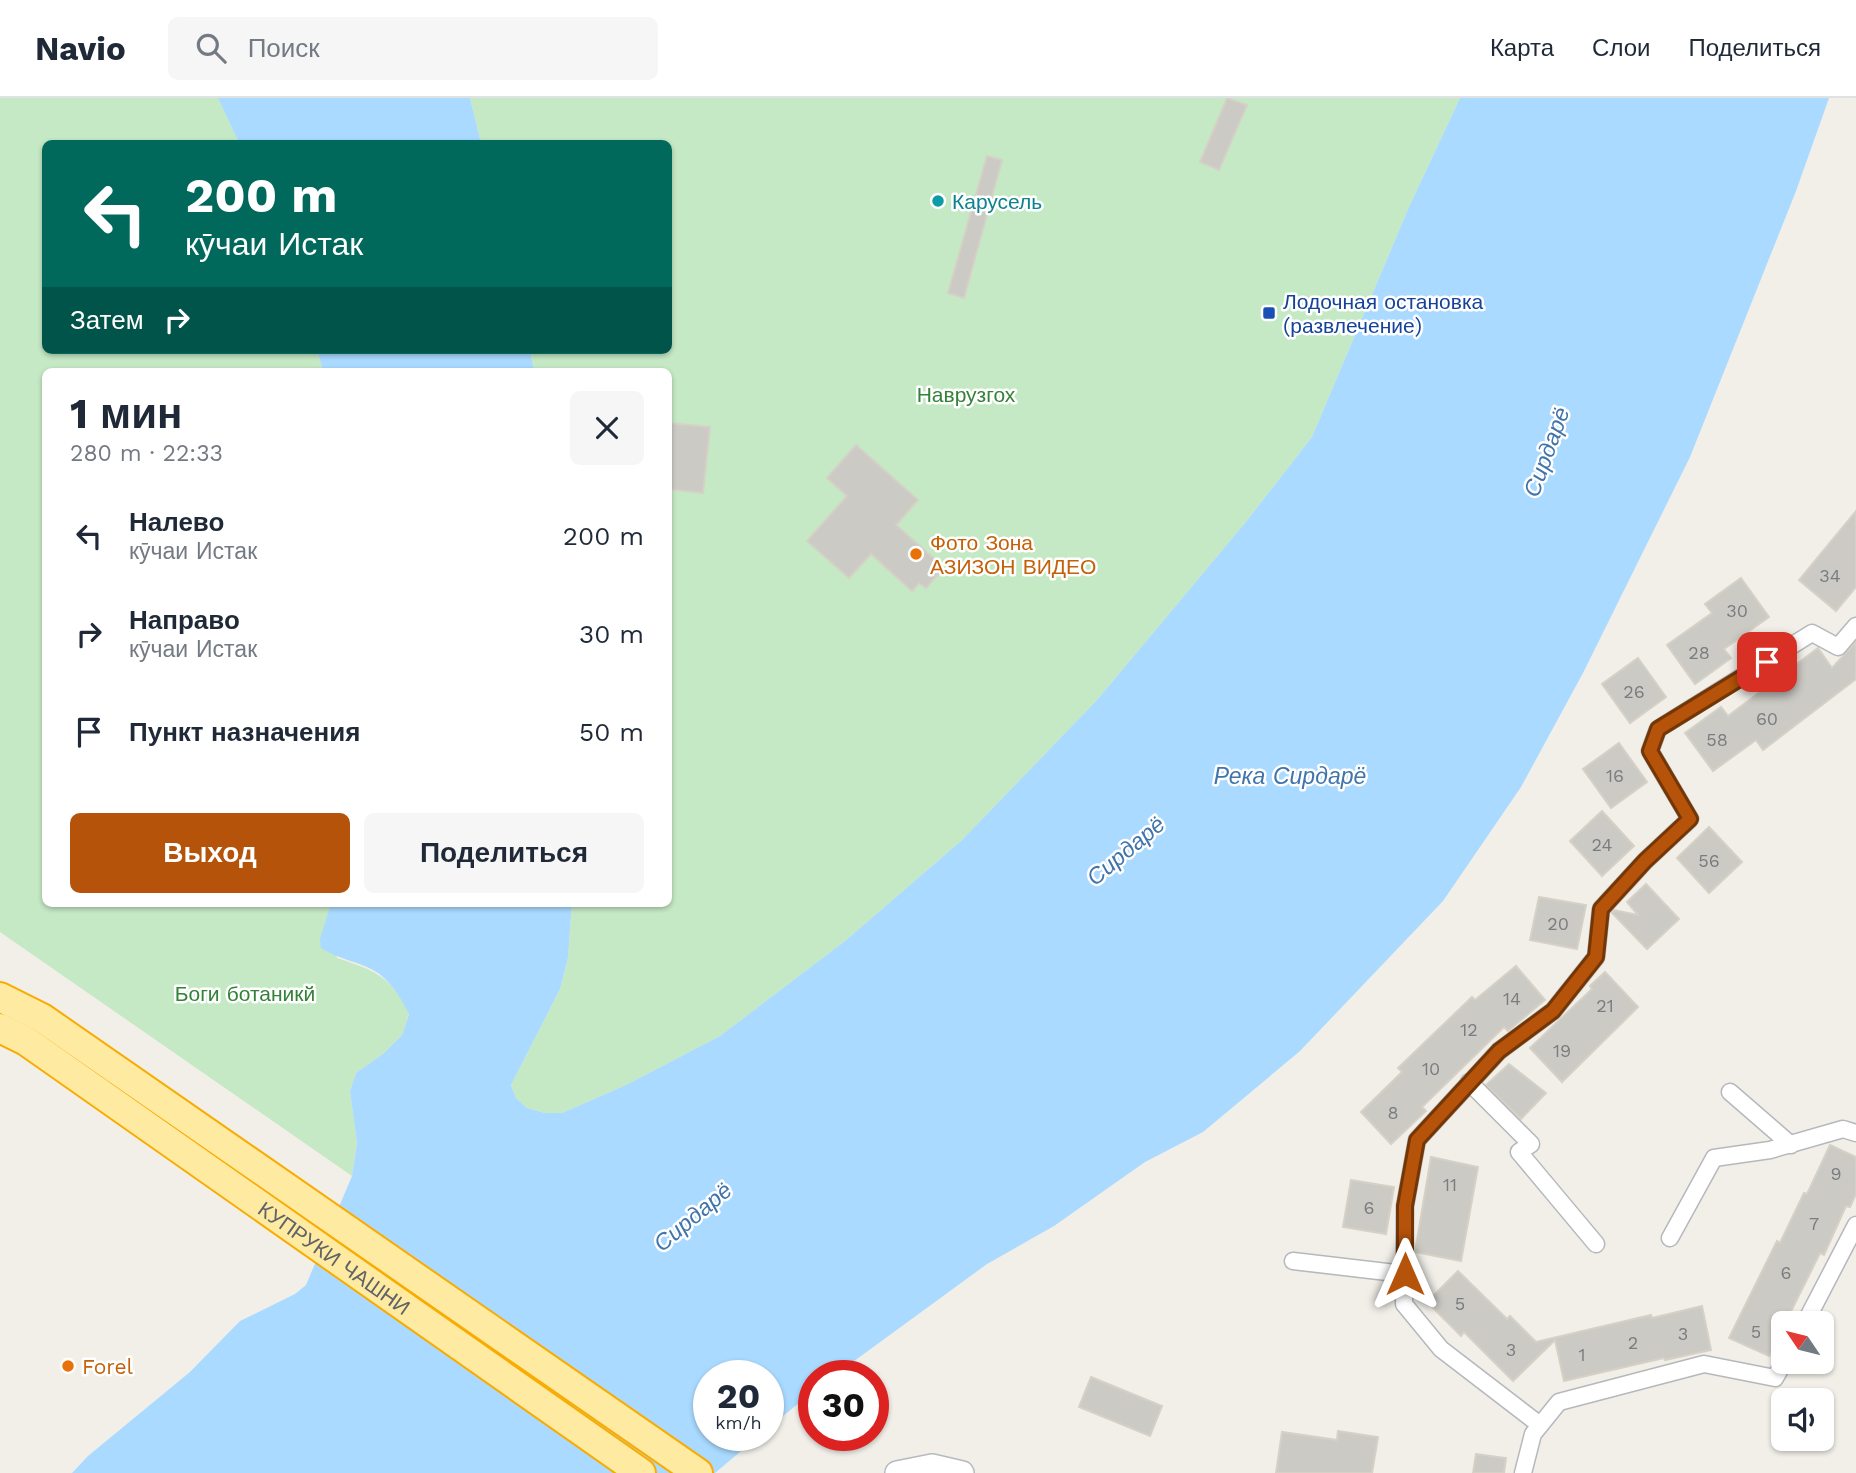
<!DOCTYPE html>
<html lang="ru">
<meta charset="utf-8">
<style>
:root{--surface:#fff;--page:#f6f6f7;--text:#1f2937;--muted:#747a83;--line:#e0e1e3;--accent:#b45309}
body{margin:0;font-family:"Work Sans",sans-serif;background:var(--page);color:var(--text);height:100vh;display:flex;flex-direction:column;font-size:26px;white-space:nowrap}
*{box-sizing:border-box;margin:0}
p{font-size:23px;color:var(--muted)}
.icon{flex:none;width:38px;height:38px;fill:none;stroke:currentColor;stroke-width:2;stroke-linecap:round;stroke-linejoin:round}
.map{position:relative;flex:1;overflow:hidden}
.details{position:absolute;left:42px;top:270px;width:630px;height:539px;display:flex;flex-direction:column;background:var(--surface);border-radius:10px;box-shadow:0 2px 5px #0004}
.details>*{flex:none}
.top-card{position:absolute;left:42px;top:42px;width:630px;height:214px;border-radius:10px;box-shadow:0 2px 5px #0004;background:#00695c;color:#fff;overflow:hidden}
.needle{width:46px;rotate:305deg}
.fabs{position:absolute;left:1771px;top:1213px;display:grid;gap:14px}
.fabs a{display:grid;place-items:center;width:63px;height:63px;border-radius:10px;background:var(--surface);box-shadow:0 2px 5px #0004;font-size:35px}
.speed{position:absolute;left:693px;top:1262px;display:flex;gap:14px;font-size:35px;font-weight:700;text-align:center}
.speed>*{display:grid;place-content:center;width:91px;height:91px;border-radius:50%;background:var(--surface);box-shadow:0 2px 5px #0004;line-height:1}
.speed small{font-size:18px;font-weight:400}
.speed .limit{border:10px solid #d22;background:#fff;color:#111}
.pin{position:absolute;display:grid;place-items:center;width:60px;height:60px;color:#fff;margin:-30px;border-radius:14px;box-shadow:0 4px 10px #0006}
.me{position:absolute;width:77px;margin:-38px;rotate:0deg;stroke-linejoin:round;filter:drop-shadow(0 0 5px #0008)}
.turn{display:flex;align-items:center;gap:24px;height:147px;padding:0 28px;font-size:32px}
.turn .icon{width:91px;height:91px;stroke-width:2.5}
.turn b{display:block;font-size:49px;line-height:60px}
.then{display:flex;align-items:center;height:66px;padding:0 28px;background:#0003;gap:14px;font-size:26px}
.round{display:grid;place-items:center;flex:none;width:74px;height:74px;border-radius:10px;background:var(--page)}
.overview{display:flex;align-items:center;justify-content:space-between;height:119px;padding:0 28px}
h1{font-size:42px;font-weight:700;line-height:52px}
.button{display:flex;gap:14px;margin-top:auto;padding:14px 28px}
.button a{flex:1;height:80px;border-radius:10px;background:var(--accent);color:#fff;font-size:28px;font-weight:700;line-height:80px;text-align:center}
.button a+a{background:var(--page);color:var(--text)}
ul{padding:0;list-style:none}
li{display:flex;align-items:center;gap:21px;height:98px;padding:0 28px}
li div{flex:1}
li b{display:block;font-size:26px}
li em{font-style:normal}
header{display:flex;align-items:center;gap:42px;box-sizing:border-box;height:98px;padding:0 35px;background:var(--surface);border-bottom:2px solid var(--line)}
header strong{font-size:33px}
nav{display:flex;gap:38px;margin-inline-start:auto;font-size:24px}
.search{width:490px;height:63px;background:var(--page);display:flex;align-items:center;gap:18px;box-sizing:border-box;padding:0 24px;border-radius:10px;color:var(--muted);font-size:26px}
.map>svg:first-child{display:block}
</style>
<header>
<strong>Navio</strong>
<div class="search"><svg class="icon" aria-label="search" viewBox="0 0 24 24"><circle cx="10" cy="10" r="6"/><path d="M15 15l6 6"/></svg>Поиск</div>
<nav><a>Карта</a><a>Слои</a><a>Поделиться</a></nav>
</header>
<div class="map">
<svg width="1856" height="1375" viewBox="0 0 1856 1375">
<rect width="100%" height="100%" fill="#f1efe8"/>
<g fill="#c5e8c5">
<path d="M 0,0 L 218,0 L 239,45 L 46,46 L 46,252 L 317,252 L 323,273 L 46,273 L 46,805 L 331,805 L 330,812 L 337,860 C 375,873 390,877 409,915 L 402,937 L 384,955 L 356,975 L 350,993 L 357,1045 L 352,1078 L 0,834 Z"/>
<polygon points="470,0 1460,0 1409,109 1312,339 1245,425 1097,602 961,743 845,843 720,938 626,987 562,1015 545,1015 527,1010 516,1000 511,987 560,891 568,860 572,805 668,805 668,273 534,273 530,252 668,252 668,46 481,45"/>
</g>
<g fill="#aadaff">
<polygon points="218,0 470,0 481,45 239,45"/>
<path d="M 1460,0 L 1829,0 L 1796,93 L 1690,359 L 1583,575 L 1521,689 L 1443,803 L 1300,953 L 1203,1034 L 1145,1064 L 1054,1128 L 987,1166 L 835,1277 L 814,1278 L 814,1293 L 768,1330 L 768,1278 L 709,1278 L 709,1337 L 760,1337 L 715,1375 L 72,1375 L 88,1358 L 190,1274 L 240,1223 L 295,1196 L 306,1187 L 352,1078 L 357,1045 L 350,993 L 356,975 L 384,955 L 402,937 L 409,916 C 401,900 390,881 373,872 C 357,863 340,862 321,850 L 320,841 L 331,805 L 572,805 L 568,860 L 560,891 L 511,987 L 516,1000 L 527,1010 L 545,1015 L 562,1015 L 626,987 L 720,938 L 845,843 L 961,743 L 1097,602 L 1245,425 L 1312,339 L 1409,109 Z"/>
<polygon points="317,252 530,252 534,273 323,273"/>
</g>
<g fill="#cccac5" stroke="#d6d1c6" stroke-width="2">
<polygon points="1227,0 1247,7 1219,72 1200,64"/>
<polygon points="987,58 1002,62 964,200 948,195"/>
<polygon points="668,325 710,329 703,395 668,391"/>
<polygon points="856,347 918,402 896,427 938,464 932,471 938,476 926,490 919,485 912,493 871,456 849,480 807,443 847,398 827,380"/>
<polygon points="1856,413 1856,489 1836,513 1799,482"/>
<polygon points="1741,480 1769,519 1724,551 1731,560 1695,586 1667,547 1712,515 1705,506"/>
<polygon points="1856,544 1856,581 1763,652 1756,642 1713,673 1685,635 1721,609 1728,618 1818,550 1832,570"/>
<polygon points="1638,560 1666,599 1630,625 1602,586"/>
<polygon points="1619,645 1647,684 1611,710 1583,671"/>
<polygon points="1602,713 1634,748 1602,778 1570,743"/>
<polygon points="1709,729 1742,764 1709,795 1677,760"/>
<polygon points="1646,786 1679,821 1647,851 1612,815 1614,812 1638,817 1627,804"/>
<polygon points="1539,799 1586,807 1577,851 1530,842"/>
<polygon points="1516,868 1545,902 1508,933 1504,929 1422,1009 1426,1013 1391,1046 1361,1014 1402,974 1398,970 1472,899 1475,902"/>
<polygon points="1605,874 1638,909 1562,984 1530,950 1592,891 1590,888"/>
<polygon points="1509,966 1546,995 1521,1021 1486,987"/>
<polygon points="1830,1047 1856,1059 1856,1096 1850,1109 1846,1108 1824,1157 1820,1155 1769,1258 1729,1240 1777,1143 1780,1145 1804,1095 1807,1096"/>
<polygon points="1431,1059 1478,1069 1461,1163 1415,1154"/>
<polygon points="1351,1082 1394,1089 1386,1136 1343,1129"/>
<polygon points="1458,1173 1507,1221 1510,1218 1536,1244 1651,1217 1652,1220 1702,1208 1711,1252 1665,1262 1664,1260 1564,1283 1555,1242 1513,1283 1464,1234 1461,1238 1427,1204"/>
<polygon points="1091,1279 1162,1308 1150,1338 1079,1309"/>
<polygon points="1338,1333 1378,1339 1372,1375 1276,1375 1282,1334 1337,1342"/>
<polygon points="1476,1356 1506,1360 1504,1375 1473,1375"/>
</g>
<g fill="none" stroke-linecap="round" stroke-linejoin="round">
<g stroke="#b5b8bc" stroke-width="19">
<g id="minor">
<polyline points="1469,984 1531,1046 1519,1054 1596,1146"/>
<polyline points="1730,994 1791,1047"/>
<polyline points="1670,1140 1714,1060 1770,1052 1843,1031 1856,1035"/>
<polyline points="1293,1163 1404,1176"/>
<polyline points="1805,1225 1856,1127"/>
<polyline points="1540,1327 1441,1251 1404,1206 1405,1108 1417,1042 1499,953 1553,913 1596,859 1601,811 1645,763 1690,721 1650,653 1658,631 1812,535 1838,549 1856,528"/>
<polyline points="1523,1375 1533,1336 1559,1304 1704,1266 1775,1280 1784,1264"/>
</g>
</g>
<g stroke="#b6babf" stroke-width="26">
<polyline id="secondary" points="897,1375 932,1368 962,1375"/>
</g>
<g stroke="#f9ab00" stroke-width="32">
<g id="trunk">
<polyline points="0,899 42,920 698,1375"/>
<path id="s1" d="M 0,930 L 26,943 L 641,1375"/>
</g>
</g>
<use href="#minor" stroke="#fff" stroke-width="16"/>
<use href="#secondary" stroke="#fff" stroke-width="23"/>
<use href="#trunk" stroke="#feeaa1" stroke-width="28"/>
</g>
<g fill="none" stroke-linecap="round" stroke-linejoin="round">
<g stroke="#753606" stroke-width="18">
<polyline id="route" points="1405,1176 1405,1108 1417,1042 1499,953 1553,913 1596,859 1601,811 1645,763 1690,721 1650,653 1658,631 1767,564"/>
</g>
<use href="#route" stroke="#b45309" stroke-width="12"/>
</g>
<circle fill="#0f9aa8" stroke="#fff" stroke-width="2.5" cx="938" cy="103" r="7"/>
<rect fill="#1a4fb4" stroke="#fff" stroke-width="2.5" x="1262" y="208" width="14" height="14" rx="3.5"/>
<g fill="#e8710a" stroke="#fff" stroke-width="2.5">
<circle cx="916" cy="456" r="7"/>
<circle cx="68" cy="1268" r="7"/>
</g>
<g text-anchor="middle" dominant-baseline="central" stroke-width="5" stroke-linejoin="round" paint-order="stroke">
<g font-size="18" fill="#7a7d7f">
<text x="1830" y="477">34</text>
<text x="1737" y="512">30</text>
<text x="1699" y="554">28</text>
<text x="1634" y="593">26</text>
<text x="1767" y="620">60</text>
<text x="1717" y="641">58</text>
<text x="1615" y="677">16</text>
<text x="1602" y="746">24</text>
<text x="1709" y="762">56</text>
<text x="1558" y="825">20</text>
<text x="1512" y="900">14</text>
<text x="1605" y="907">21</text>
<text x="1469" y="931">12</text>
<text x="1562" y="952">19</text>
<text x="1431" y="970">10</text>
<text x="1393" y="1014">8</text>
<text x="1836" y="1075">9</text>
<text x="1450" y="1086">11</text>
<text x="1369" y="1109">6</text>
<text x="1814" y="1125">7</text>
<text x="1786" y="1174">6</text>
<text x="1460" y="1205">5</text>
<text x="1756" y="1233">5</text>
<text x="1683" y="1235">3</text>
<text x="1633" y="1244">2</text>
<text x="1511" y="1251">3</text>
<text x="1582" y="1256">1</text>
</g>
<g font-size="21" fill="#0d838f" stroke="#fff" text-anchor="start">
<text x="952" y="103">Карусель</text>
</g>
<g font-size="21" fill="#164399" stroke="#fff" text-anchor="start">
<text x="1283" y="203">Лодочная остановка<tspan x="1283" dy="24">(развлечение)</tspan></text>
</g>
<g font-size="21" fill="#348238" stroke="#fff">
<text x="966" y="296">Наврузгох</text>
<text x="245" y="895">Боги ботаникй</text>
</g>
<g font-size="21" fill="#c56008" stroke="#fff" text-anchor="start">
<text x="930" y="444">Фото Зона<tspan x="930" dy="24">АЗИЗОН ВИДЕО</tspan></text>
<text x="82" y="1268">Forel</text>
</g>
<g font-size="21" fill="#5f6368" stroke="#fff">
<text stroke="none"><textPath href="#s1" startOffset="406">КУПРУКИ ЧАШНИ</textPath></text>
</g>
<g font-size="23" font-style="italic" fill="#4174aa" stroke="#fff">
<text transform="translate(1547 354) rotate(-70)">Сирдарё</text>
<text x="1290" y="678">Река Сирдарё</text>
<text transform="translate(1126 753) rotate(-40)">Сирдарё</text>
<text transform="translate(693 1119) rotate(-40)">Сирдарё</text>
</g>
</g>
</svg>
<div class="fabs">
<a><svg class="needle" viewBox="-14 -14 28 28"><path d="M0-13l5 13h-10z" fill="#e53935"/><path d="M0 13l5-13h-10z" fill="#747a83"/></svg></a>
<a><svg class="icon" aria-label="sound" viewBox="0 0 24 24"><path d="M4 9h4l5-4v14l-5-4H4zM17 9q2 3 0 6"/></svg></a>
</div>
<div class="speed"><div>20<small>km/h</small></div><div class="limit">30</div></div>
<div class="pin" style="left:1767px;top:564px;background:#d93025"><svg class="icon" aria-label="arrive" viewBox="0 0 24 24"><path d="M6 21V4h12l-3 4 3 4H6"/></svg></div>
<svg class="me" style="left:1405px;top:1176px" viewBox="-20 -20 40 40"><path d="M0-17L14 15 0 8-14 15z" fill="#b45309" stroke="#fff" stroke-width="4"/></svg>
<div class="top-card">
<div class="turn"><svg class="icon" aria-label="left" viewBox="0 0 24 24"><path d="M17 20v-9H6M10 6l-5 5 5 5"/></svg><div><b>200 m</b>кӯчаи Истак</div></div>
<div class="then">Затем<svg class="icon" aria-label="right" viewBox="0 0 24 24"><path d="M7 20v-9h11M14 6l5 5-5 5"/></svg></div>
</div>
<section class="details">
<div class="overview"><div><h1>1 мин</h1><p>280 m · 22:33</p></div><a class="round"><svg class="icon" aria-label="close" viewBox="0 0 24 24"><path d="M6 6l12 12M18 6L6 18"/></svg></a></div>
<ul>
<li><svg class="icon" aria-label="left" viewBox="0 0 24 24"><path d="M17 20v-9H6M10 6l-5 5 5 5"/></svg><div><b>Налево</b><p>кӯчаи Истак</p></div><em>200 m</em></li>
<li><svg class="icon" aria-label="right" viewBox="0 0 24 24"><path d="M7 20v-9h11M14 6l5 5-5 5"/></svg><div><b>Направо</b><p>кӯчаи Истак</p></div><em>30 m</em></li>
<li><svg class="icon" aria-label="arrive" viewBox="0 0 24 24"><path d="M6 21V4h12l-3 4 3 4H6"/></svg><div><b>Пункт назначения</b></div><em>50 m</em></li>
</ul>
<div class="button"><a>Выход</a><a>Поделиться</a></div>
</section>
</div>
